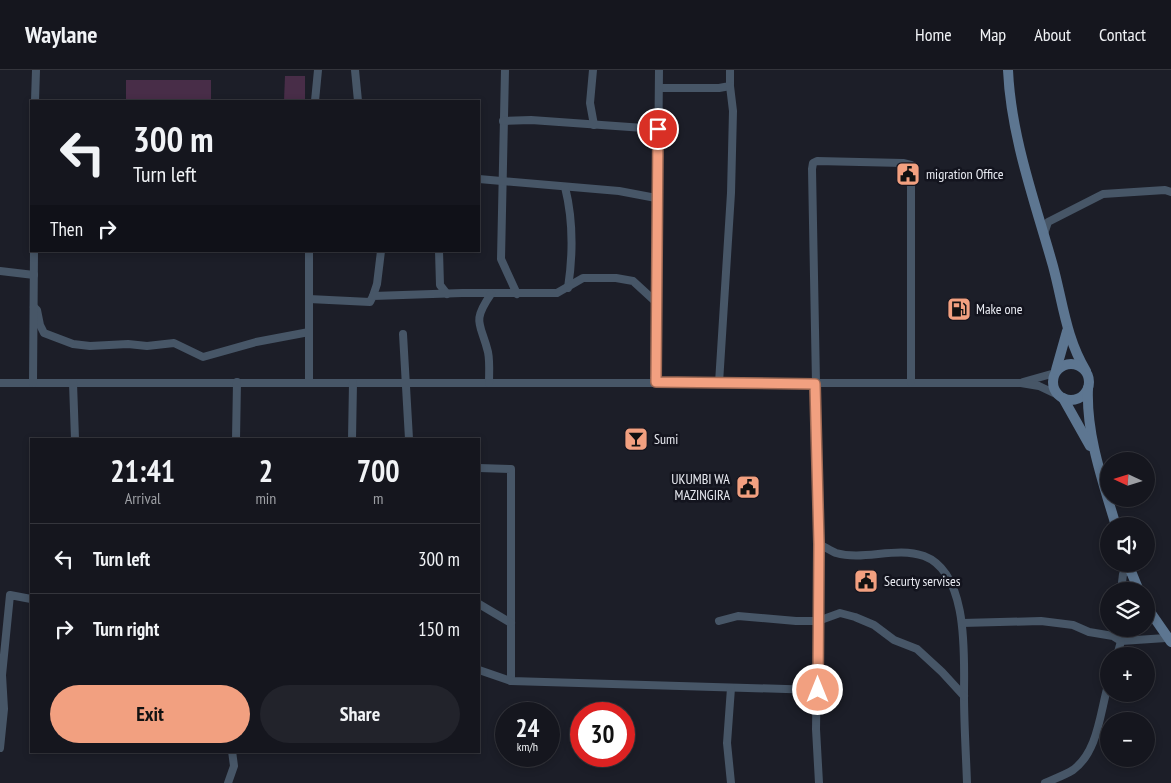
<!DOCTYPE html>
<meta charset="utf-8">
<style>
:root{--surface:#15161e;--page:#22232b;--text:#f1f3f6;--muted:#9d9fa4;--line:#34353c;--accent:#f2a080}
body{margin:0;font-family:"PT Sans Narrow",sans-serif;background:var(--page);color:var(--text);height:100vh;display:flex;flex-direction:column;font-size:19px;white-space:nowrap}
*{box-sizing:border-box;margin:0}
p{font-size:16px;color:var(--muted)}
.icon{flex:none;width:28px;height:28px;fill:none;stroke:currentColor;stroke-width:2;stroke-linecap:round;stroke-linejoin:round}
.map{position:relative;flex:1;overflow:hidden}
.panel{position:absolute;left:30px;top:368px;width:450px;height:315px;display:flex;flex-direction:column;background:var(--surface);border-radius:0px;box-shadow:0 2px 8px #0003,0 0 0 1px var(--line)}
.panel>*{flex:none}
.hud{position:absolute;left:30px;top:30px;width:450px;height:152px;border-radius:0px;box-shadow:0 2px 8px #0003,0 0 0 1px var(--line);background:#15161e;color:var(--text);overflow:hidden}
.needle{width:32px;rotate:274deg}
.fabs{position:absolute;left:1100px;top:382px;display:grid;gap:10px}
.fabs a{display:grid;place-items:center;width:55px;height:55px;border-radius:50%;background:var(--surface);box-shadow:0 2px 8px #0003,0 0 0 1px var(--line);font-size:25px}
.speed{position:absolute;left:495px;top:632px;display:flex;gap:10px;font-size:25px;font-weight:700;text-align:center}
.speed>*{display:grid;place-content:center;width:65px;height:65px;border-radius:50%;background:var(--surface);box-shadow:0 2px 8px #0003,0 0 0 1px var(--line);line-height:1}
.speed small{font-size:12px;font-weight:400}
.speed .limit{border:8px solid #d22;background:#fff;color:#111}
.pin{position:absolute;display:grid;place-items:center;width:42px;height:42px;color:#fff;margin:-21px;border:2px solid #fff;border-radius:50%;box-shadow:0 1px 5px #0007}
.me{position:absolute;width:55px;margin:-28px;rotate:0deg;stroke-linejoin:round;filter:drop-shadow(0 0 4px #0008)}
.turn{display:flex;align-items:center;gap:18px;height:105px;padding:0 20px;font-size:22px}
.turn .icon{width:65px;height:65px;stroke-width:2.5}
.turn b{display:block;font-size:35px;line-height:42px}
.then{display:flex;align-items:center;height:48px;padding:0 20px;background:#0003;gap:10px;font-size:19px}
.eta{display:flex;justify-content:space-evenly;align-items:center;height:85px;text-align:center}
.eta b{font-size:30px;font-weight:800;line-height:35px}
.primary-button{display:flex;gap:10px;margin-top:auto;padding:10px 20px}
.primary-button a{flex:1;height:58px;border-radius:30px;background:var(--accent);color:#111;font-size:20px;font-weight:800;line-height:58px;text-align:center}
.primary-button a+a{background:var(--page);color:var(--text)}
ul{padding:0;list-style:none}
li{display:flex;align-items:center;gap:15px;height:70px;padding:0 20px;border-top:1px solid var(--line)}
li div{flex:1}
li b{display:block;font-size:19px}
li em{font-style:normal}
header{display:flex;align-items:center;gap:30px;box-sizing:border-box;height:70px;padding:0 25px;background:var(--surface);border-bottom:1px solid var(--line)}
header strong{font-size:24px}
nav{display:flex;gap:28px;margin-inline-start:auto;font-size:18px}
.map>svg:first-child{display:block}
</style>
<header>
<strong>Waylane</strong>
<nav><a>Home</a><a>Map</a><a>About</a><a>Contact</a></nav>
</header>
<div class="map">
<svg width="1171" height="713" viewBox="0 0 1171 713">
<rect width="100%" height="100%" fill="#1c1e28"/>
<g fill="#482d48">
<polygon points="285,6 305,6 305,31 284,31"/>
<rect x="126" y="10" width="85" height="21"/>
</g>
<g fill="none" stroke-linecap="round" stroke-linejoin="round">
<g stroke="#475667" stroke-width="8">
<polyline points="355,0 358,31"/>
<polyline points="505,0 501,189 517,224"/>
<polyline points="593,0 590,33 594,55"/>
<polyline points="659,18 719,18 730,16 730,0"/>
<polyline points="35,31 36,0"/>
<polyline points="315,31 318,0"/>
<polyline points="503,51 531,50 658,59"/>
<polyline points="479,109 619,121 656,128"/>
<path d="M 565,117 C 573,149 573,185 568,218"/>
<polyline points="1044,164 1048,152 1103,124 1165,120 1171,122"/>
<polyline points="439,181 440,215 447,224"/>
<polyline points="0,201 34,205"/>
<polyline points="373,226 377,214 381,181"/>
<polyline points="309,229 370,232 373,226 462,223 557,223 583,208 616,208 633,211 657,233"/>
<polyline points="34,237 37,240 40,255 44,263 73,274 90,276 128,274 147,276 174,273 203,287 256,272 309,262"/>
<polyline points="403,264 409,369"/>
<polyline points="309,311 309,181"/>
<polyline points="1023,312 1055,303"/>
<polyline points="0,313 1021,313 1039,316 1060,326"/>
<polyline points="33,313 34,181"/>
<polyline points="73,313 75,369"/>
<path d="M 489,313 C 489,303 490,292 488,282 C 481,253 471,253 491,224"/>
<polyline points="656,313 659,0"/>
<polyline points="719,313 731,123 733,41 730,16"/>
<polyline points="236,369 237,312"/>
<polyline points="352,369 353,313"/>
<polyline points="479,398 511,399 511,611"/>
<path d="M 819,474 C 825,477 831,481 836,483 C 864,491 896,476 924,486 C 969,503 964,586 964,625 C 964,654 966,684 967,713"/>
<polyline points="1121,521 1123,504 1129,500"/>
<polyline points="479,534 511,553"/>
<polyline points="719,551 738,546 796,551 818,551 840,543 855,547 874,555 894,570 917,579 942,602 964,626"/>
<polyline points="962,553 1041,551 1073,555 1089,562 1113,566 1121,571 1166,568"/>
<polyline points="1117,586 1121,571"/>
<polyline points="479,600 511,611 818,620"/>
<polyline points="0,678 4,639 2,605 10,525 31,529"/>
<polyline points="228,713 234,696 232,681"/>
<polyline points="731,713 727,673 731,618"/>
<polyline points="819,713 816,659 819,474 812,99 813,93 817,91 903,93 911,95 911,312"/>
<path d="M 1045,713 C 1054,709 1065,705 1073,700 C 1099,681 1100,640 1109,612"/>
</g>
<g stroke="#5d7691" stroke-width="10">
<path d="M 1008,0 C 1011,67 1035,132 1053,196 C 1063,233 1066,268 1086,301"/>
<circle cx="1071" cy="312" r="18"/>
<polyline points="1056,300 1067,261"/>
<path d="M 1088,318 C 1086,365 1103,412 1116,456"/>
<polyline points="1063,328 1090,376"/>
<polyline points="1128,494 1139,521"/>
<polyline points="1146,536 1171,572"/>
</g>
</g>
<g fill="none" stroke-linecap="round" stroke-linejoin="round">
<g stroke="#9d6853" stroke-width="12">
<polyline id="route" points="658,59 656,312 815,314 819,474 818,620"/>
</g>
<use href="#route" stroke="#f2a080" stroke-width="9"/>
</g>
<defs>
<g id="civic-square" transform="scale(1.25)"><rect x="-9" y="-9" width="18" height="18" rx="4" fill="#f2a080" stroke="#13141e"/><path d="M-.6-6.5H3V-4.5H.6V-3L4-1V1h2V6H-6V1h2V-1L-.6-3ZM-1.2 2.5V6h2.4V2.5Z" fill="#111"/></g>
<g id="fuel-square" transform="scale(1.25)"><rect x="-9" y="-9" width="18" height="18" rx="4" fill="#f2a080" stroke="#13141e"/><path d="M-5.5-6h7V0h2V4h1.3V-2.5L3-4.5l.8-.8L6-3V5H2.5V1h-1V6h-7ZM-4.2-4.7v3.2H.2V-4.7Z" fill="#111"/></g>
<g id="bar-square" transform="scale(1.25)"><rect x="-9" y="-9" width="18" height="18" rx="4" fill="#f2a080" stroke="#13141e"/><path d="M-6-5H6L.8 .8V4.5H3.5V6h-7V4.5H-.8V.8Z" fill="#111"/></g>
</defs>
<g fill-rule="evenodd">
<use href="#civic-square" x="908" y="104"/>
<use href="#fuel-square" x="959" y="239"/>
<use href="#bar-square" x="636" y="369"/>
<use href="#civic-square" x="748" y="417"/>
<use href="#civic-square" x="866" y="511"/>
</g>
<g text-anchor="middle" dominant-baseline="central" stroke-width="5" stroke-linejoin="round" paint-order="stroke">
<g font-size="14" fill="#e9ebf2" stroke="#13141e" text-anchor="start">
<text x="926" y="104">migration Office</text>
<text x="976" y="239">Make one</text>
<text x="654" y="369">Sumi</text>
<text x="730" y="409" text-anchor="end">UKUMBI WA<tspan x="730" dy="16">MAZINGIRA</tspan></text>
<text x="884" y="511">Securty servises</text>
</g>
</g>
</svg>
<div class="fabs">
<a><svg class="needle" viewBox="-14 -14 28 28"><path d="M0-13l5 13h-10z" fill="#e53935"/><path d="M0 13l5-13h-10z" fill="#9d9fa4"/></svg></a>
<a><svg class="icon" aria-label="sound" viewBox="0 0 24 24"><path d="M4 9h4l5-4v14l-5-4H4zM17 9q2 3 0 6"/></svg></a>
<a><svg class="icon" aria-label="layers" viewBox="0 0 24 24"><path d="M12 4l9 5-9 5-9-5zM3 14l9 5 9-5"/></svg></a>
<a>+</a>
<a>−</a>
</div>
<div class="speed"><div>24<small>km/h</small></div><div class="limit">30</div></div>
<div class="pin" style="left:658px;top:59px;background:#d93025"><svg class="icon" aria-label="arrive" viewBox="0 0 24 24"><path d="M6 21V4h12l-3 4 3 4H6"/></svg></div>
<svg class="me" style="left:818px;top:620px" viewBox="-20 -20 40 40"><circle r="17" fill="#f2a080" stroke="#fff" stroke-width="3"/><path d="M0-11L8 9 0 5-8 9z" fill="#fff"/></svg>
<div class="hud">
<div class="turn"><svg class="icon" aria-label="left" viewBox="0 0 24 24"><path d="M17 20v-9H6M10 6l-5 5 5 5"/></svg><div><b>300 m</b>Turn left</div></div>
<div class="then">Then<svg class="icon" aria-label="right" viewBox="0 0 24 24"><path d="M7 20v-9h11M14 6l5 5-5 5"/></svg></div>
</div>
<section class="panel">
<div class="eta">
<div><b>21:41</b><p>Arrival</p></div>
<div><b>2</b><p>min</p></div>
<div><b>700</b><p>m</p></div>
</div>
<ul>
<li><svg class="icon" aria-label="left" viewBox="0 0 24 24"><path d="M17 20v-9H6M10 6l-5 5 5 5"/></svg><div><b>Turn left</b></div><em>300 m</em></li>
<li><svg class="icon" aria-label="right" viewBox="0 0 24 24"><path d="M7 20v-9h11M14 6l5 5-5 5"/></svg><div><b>Turn right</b></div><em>150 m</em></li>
</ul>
<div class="primary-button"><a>Exit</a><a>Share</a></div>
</section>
</div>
